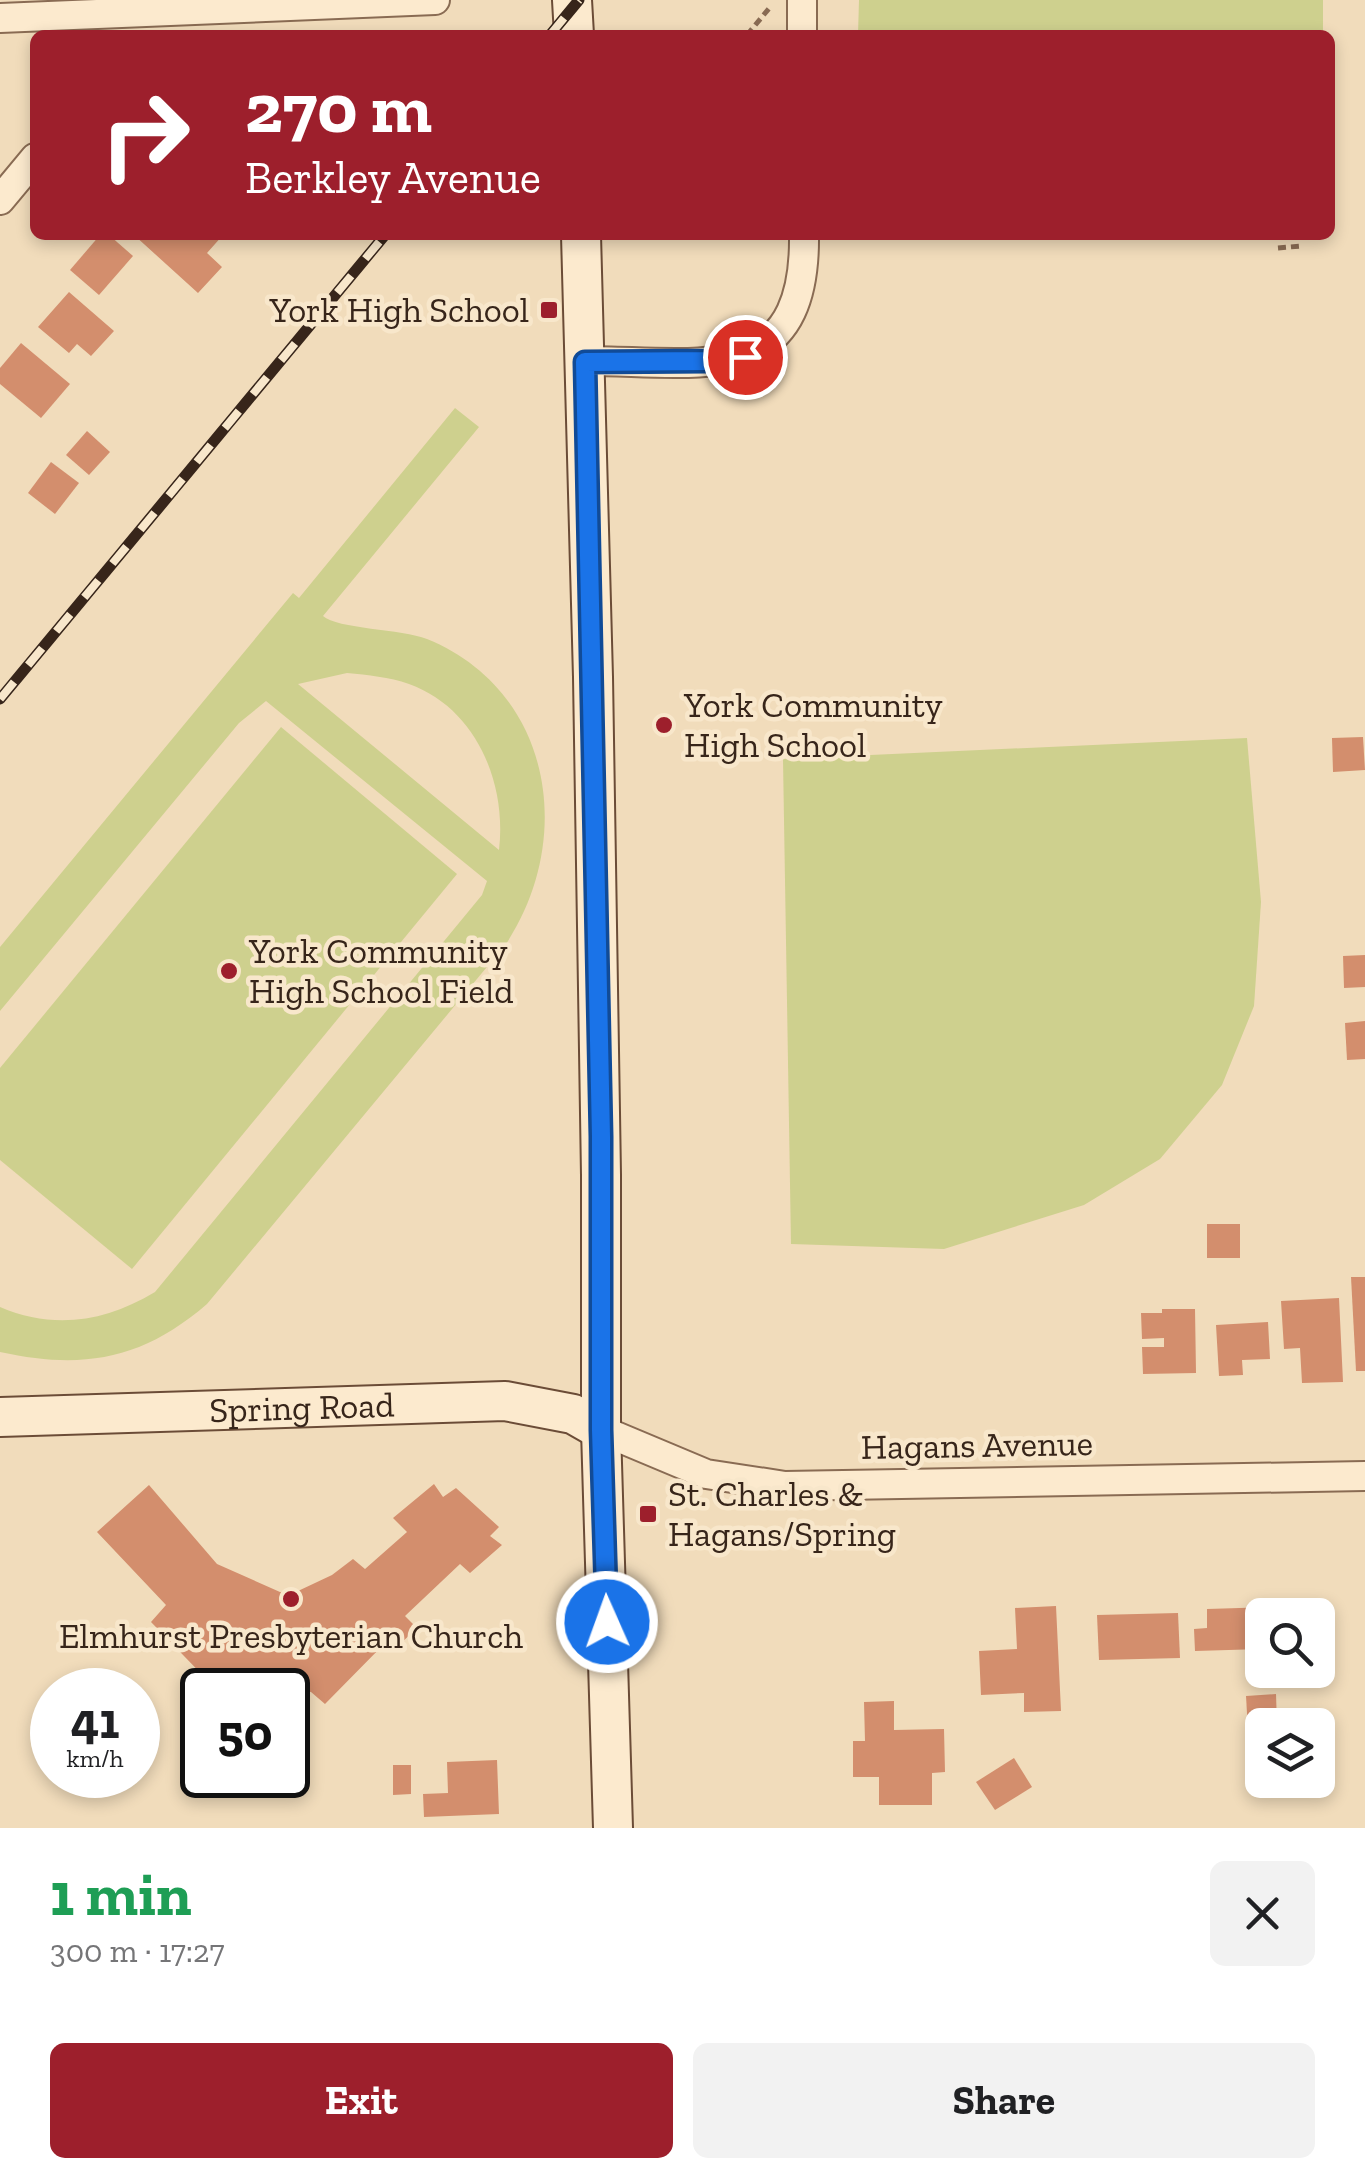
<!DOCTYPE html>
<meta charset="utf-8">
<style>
:root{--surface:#fff;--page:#f2f2f2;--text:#202124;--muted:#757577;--accent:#9d1f2c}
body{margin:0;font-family:"Zilla Slab",serif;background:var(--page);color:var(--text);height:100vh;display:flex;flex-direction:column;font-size:38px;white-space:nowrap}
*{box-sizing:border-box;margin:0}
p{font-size:32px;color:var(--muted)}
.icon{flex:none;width:55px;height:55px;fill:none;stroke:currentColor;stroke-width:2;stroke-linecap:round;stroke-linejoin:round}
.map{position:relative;height:1828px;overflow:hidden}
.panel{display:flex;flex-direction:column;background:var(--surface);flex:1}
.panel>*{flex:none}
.guide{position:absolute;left:30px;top:30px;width:1305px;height:210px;border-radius:15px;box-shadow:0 5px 15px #0003;background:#9d1f2c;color:#fff;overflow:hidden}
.fabs{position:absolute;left:1245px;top:1598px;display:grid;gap:20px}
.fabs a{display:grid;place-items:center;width:90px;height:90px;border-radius:15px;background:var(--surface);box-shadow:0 5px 15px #0003;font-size:50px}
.speed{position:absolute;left:30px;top:1668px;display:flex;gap:20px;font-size:50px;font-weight:700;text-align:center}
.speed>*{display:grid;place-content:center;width:130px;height:130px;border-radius:50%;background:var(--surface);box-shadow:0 5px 15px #0003;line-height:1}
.speed small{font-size:25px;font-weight:400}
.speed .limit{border:5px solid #111;border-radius:15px;background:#fff;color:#111}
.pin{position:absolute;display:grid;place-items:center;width:85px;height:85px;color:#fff;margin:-42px;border:5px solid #fff;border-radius:50%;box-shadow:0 2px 10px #0007}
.me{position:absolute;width:110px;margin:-55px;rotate:358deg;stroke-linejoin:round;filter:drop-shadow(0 0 8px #0008)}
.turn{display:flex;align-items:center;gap:35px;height:210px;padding:0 50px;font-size:45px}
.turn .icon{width:130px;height:130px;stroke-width:2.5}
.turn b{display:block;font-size:70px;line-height:85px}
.round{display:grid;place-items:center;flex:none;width:105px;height:105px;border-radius:15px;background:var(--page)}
.headline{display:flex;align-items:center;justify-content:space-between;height:170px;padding:0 50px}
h1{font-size:60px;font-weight:800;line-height:75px;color:#1e9e55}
.primary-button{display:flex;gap:20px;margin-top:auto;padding:20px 50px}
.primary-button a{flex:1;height:115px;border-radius:15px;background:var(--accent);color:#fff;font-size:40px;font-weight:800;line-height:115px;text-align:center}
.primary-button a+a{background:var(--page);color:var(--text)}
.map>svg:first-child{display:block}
</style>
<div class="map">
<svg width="1365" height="1828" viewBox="0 0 1365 1828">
<rect width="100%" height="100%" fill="#f1dcbb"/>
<g fill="#ced08e" fill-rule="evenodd">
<polygon points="859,0 1323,0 1323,35 858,35"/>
<path d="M 455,408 L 479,427 L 323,616 C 337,629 402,629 427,639 C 552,690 576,838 506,944 L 207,1304 C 142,1360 83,1370 0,1352 L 0,1307 C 54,1330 105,1322 155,1292 L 482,895 L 487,881 L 266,701 L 239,723 L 0,1011 L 0,947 L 293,593 L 299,598 ZM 347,673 C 368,675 389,677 409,684 C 476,708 507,783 499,850 L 298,684 Z"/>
<polygon points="281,727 457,874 132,1269 0,1160 0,1068"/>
<polygon points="1247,738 1261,902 1254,1006 1222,1085 1160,1159 1084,1205 944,1249 791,1244 783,759"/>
</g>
<g fill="#d38e6d">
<polygon points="100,235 109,235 133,256 99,295 70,270"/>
<polygon points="134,235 223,235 207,253 222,267 198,293"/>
<polygon points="69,292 114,331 91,356 77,344 69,353 38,327"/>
<polygon points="21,343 70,384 41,418 0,384 0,368"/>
<polygon points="87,431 110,452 89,475 66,455"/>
<polygon points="51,462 79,483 55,514 28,493"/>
<polygon points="1363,737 1365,770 1333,772 1332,738"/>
<polygon points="1365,955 1365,987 1344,988 1343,956"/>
<polygon points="1365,1021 1365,1059 1347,1060 1345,1023"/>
<rect x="1207" y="1224" width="33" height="34"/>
<polygon points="1351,1277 1365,1277 1365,1371 1356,1371"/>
<polygon points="1339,1298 1343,1382 1302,1383 1300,1348 1284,1349 1281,1301"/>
<polygon points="1162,1309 1195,1309 1196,1373 1143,1374 1142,1347 1164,1347 1164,1338 1142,1339 1141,1313 1162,1313"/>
<polygon points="1268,1322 1270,1359 1242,1360 1243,1375 1219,1376 1216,1325"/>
<polygon points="434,1484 443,1497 456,1488 499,1527 490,1536 502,1545 470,1573 460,1564 405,1616 417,1628 398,1646 389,1639 325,1704 311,1692 268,1686 264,1690 217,1690 151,1622 166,1605 97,1532 149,1485 217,1564 280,1592 298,1591 332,1575 353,1559 365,1569 407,1532 393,1518"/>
<polygon points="1056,1606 1061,1711 1024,1712 1024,1693 981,1695 979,1651 1017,1649 1015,1608"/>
<polygon points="1273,1607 1273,1615 1262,1615 1262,1649 1195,1651 1194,1629 1207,1628 1207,1609"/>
<polygon points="1178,1613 1180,1658 1099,1660 1097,1615"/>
<polygon points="1276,1694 1277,1725 1248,1730 1246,1696"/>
<polygon points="894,1701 894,1730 944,1729 945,1772 932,1773 932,1805 879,1805 879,1777 853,1777 853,1741 865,1741 864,1702"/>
<polygon points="1014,1758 1032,1787 995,1810 976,1782"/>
<polygon points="497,1760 499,1814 424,1817 423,1794 448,1793 447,1762"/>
<polygon points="393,1765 411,1765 411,1794 393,1795"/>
</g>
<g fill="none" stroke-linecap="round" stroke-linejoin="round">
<g stroke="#896b53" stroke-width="32">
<g id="street">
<polyline points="802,0 802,35"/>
<polyline points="0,18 435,0"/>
<polyline points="0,200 35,158"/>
<path d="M 585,361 C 698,361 806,390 804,235"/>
<polyline points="601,1430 706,1474 785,1486 1365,1476"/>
</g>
</g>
<g stroke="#6b4c37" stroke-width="42">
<g id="secondary">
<polyline points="572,0 574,35"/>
<polyline points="581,235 593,677 601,1175 601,1430 613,1828"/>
<path id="s1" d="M 0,1417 L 505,1401 L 573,1414 L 601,1430"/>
</g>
</g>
<g stroke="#896b53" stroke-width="5" stroke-dasharray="8 5" stroke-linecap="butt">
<polyline points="747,35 771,6"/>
<polyline points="1278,248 1301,246"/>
</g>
<use href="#street" stroke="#fceace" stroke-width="28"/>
<use href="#secondary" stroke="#fceace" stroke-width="38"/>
<g stroke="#37251a" stroke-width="11">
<g id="rail">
<polyline points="550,35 579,0"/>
<polyline points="0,699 385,235"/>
</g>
</g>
<use href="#rail" stroke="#f8e7cb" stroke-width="8" stroke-dasharray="22" stroke-linecap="butt"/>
</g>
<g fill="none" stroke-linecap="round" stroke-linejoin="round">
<g stroke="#114b97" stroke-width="25">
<polyline id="route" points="607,1622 601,1430 601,1137 585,362 706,361 745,357"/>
</g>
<use href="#route" stroke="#1a73e8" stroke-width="18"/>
</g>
<g fill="#9d1f2c" stroke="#f8e7cb" stroke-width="4">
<rect x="539" y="300" width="20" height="20" rx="5"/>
<circle cx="664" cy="725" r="10"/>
<circle cx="229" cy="971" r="10"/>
<rect x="638" y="1504" width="20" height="20" rx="5"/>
<circle cx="291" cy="1599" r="10"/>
</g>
<g text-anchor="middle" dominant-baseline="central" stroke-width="9" stroke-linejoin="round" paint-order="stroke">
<g font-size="35" fill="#37251a" stroke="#f8e7cb" text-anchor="start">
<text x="529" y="310" text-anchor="end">York High School</text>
<text x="684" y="705">York Community<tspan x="684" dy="40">High School</tspan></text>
<text x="249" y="951">York Community<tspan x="249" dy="40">High School Field</tspan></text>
<text x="668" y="1494">St. Charles &amp;<tspan x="668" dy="40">Hagans/Spring</tspan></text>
<text x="291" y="1636" text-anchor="middle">Elmhurst Presbyterian Church</text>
</g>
<g font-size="35" fill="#37251a" stroke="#f8e7cb">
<text stroke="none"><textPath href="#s1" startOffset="302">Spring Road</textPath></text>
<text transform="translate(977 1445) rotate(-1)">Hagans Avenue</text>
</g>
</g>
</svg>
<div class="fabs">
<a><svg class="icon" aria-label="search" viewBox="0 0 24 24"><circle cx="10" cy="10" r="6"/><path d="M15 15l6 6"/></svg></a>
<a><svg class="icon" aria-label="layers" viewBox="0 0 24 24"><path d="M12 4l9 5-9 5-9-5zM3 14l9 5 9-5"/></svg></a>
</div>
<div class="speed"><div>41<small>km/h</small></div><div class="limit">50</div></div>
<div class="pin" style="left:745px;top:357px;background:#d93025"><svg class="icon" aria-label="arrive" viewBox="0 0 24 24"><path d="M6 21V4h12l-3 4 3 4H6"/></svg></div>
<svg class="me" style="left:607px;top:1622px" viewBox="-20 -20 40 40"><circle r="17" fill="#1a73e8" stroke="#fff" stroke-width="3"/><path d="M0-11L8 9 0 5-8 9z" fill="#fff"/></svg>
<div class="guide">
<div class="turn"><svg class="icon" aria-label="right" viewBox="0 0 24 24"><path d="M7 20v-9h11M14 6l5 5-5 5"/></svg><div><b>270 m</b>Berkley Avenue</div></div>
</div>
</div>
<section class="panel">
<div class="headline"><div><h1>1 min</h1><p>300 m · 17:27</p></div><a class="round"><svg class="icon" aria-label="close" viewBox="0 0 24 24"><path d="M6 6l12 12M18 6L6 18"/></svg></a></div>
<div class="primary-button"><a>Exit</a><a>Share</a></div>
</section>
